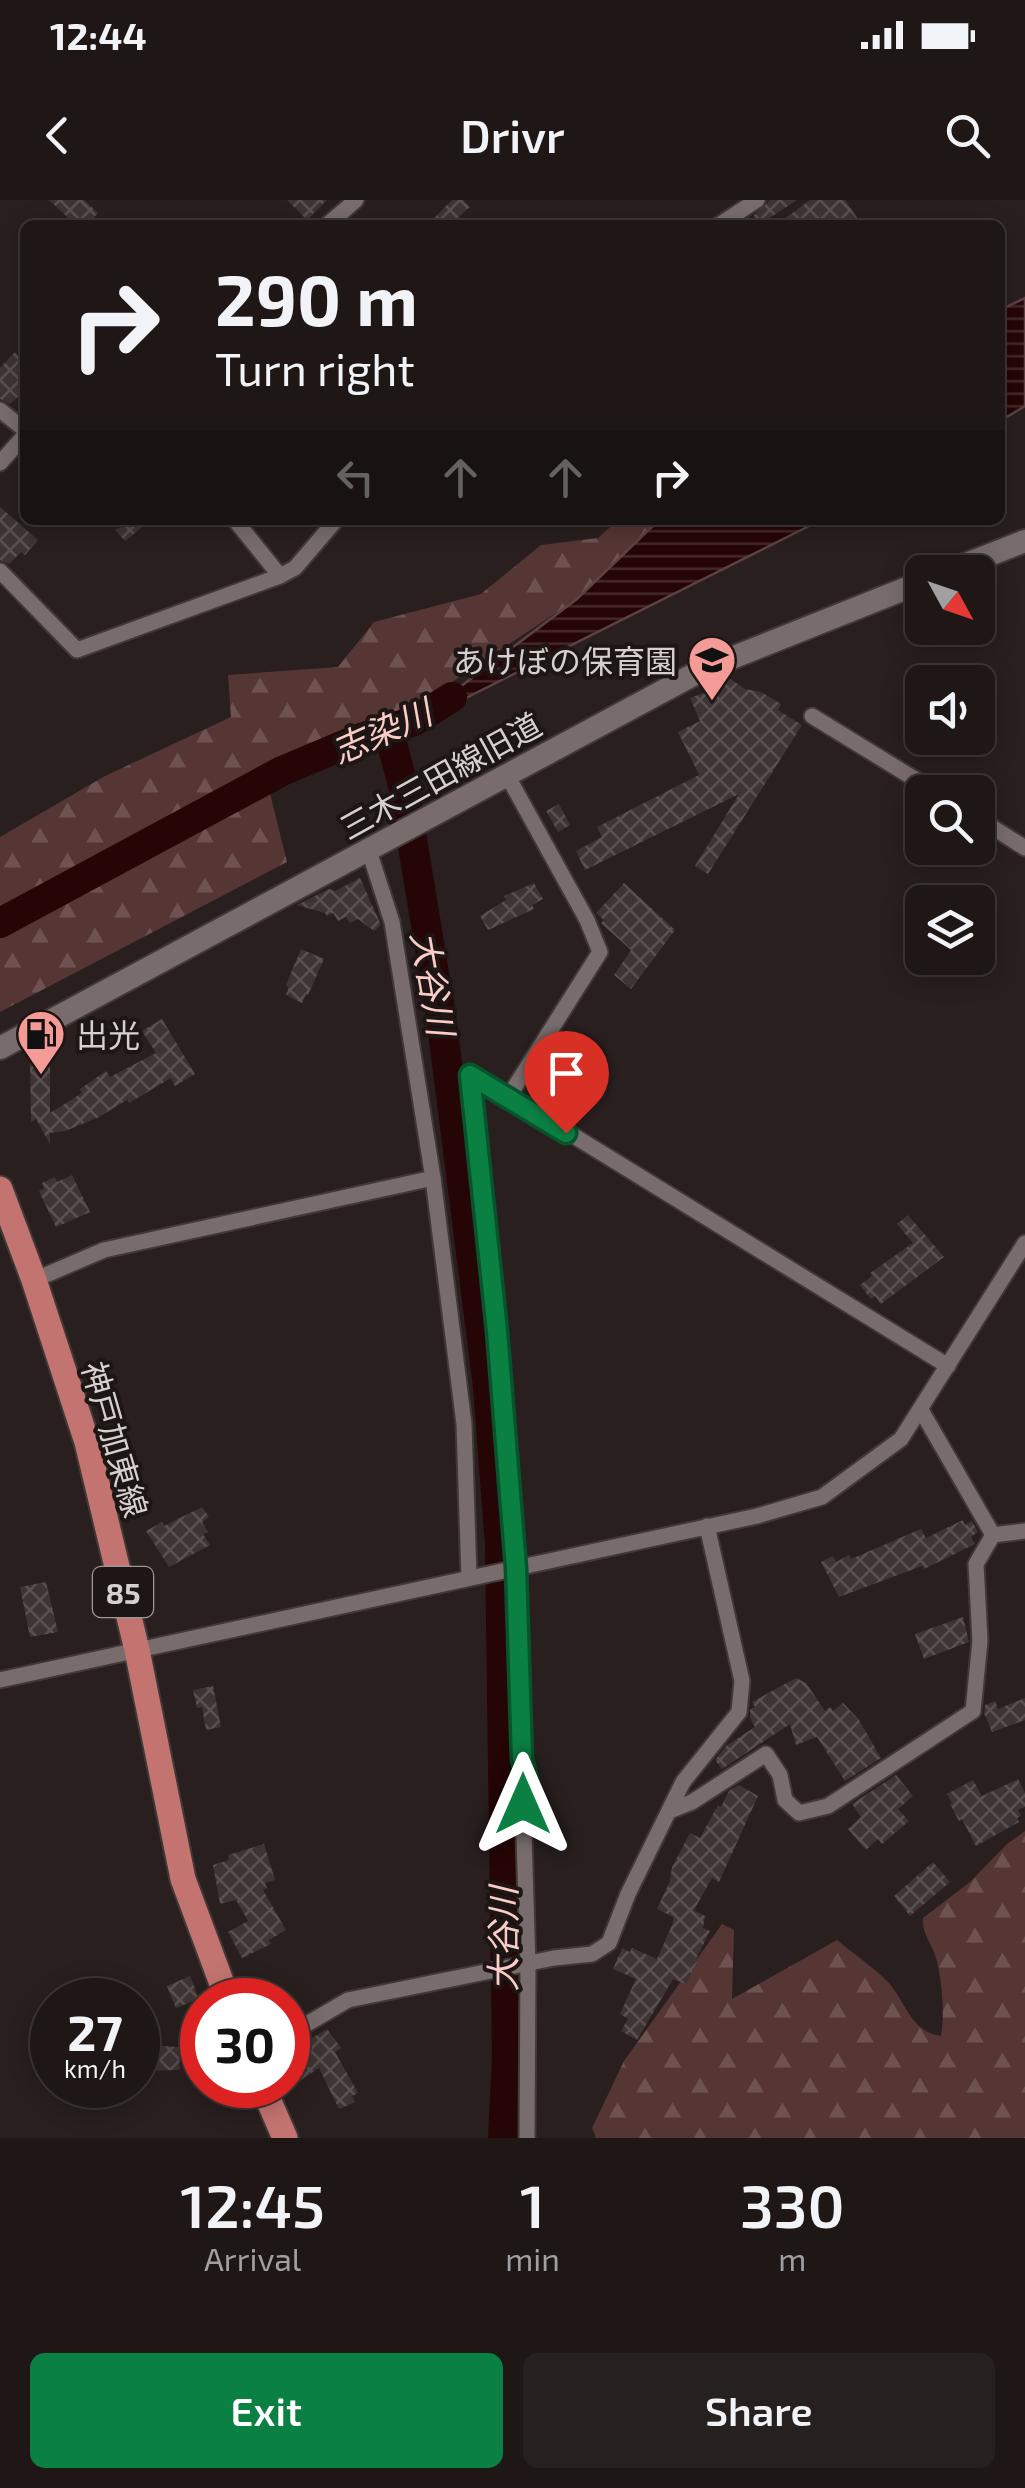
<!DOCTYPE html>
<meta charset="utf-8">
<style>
:root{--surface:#1e1716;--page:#26201f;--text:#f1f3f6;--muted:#a19fa1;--line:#3c3635;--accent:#0b8043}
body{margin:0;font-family:"Exo 2","Noto Sans JP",sans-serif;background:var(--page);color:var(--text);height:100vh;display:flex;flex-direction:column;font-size:38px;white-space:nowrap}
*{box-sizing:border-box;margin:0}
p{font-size:32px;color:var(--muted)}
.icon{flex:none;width:55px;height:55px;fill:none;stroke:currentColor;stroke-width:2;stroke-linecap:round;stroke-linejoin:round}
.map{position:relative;height:1938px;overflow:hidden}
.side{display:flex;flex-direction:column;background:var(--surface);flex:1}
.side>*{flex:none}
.top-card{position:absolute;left:20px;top:20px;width:985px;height:305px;border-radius:15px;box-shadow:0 5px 25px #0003,0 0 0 2px var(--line);background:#1e1716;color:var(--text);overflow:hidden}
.needle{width:65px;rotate:130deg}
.controls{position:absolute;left:905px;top:355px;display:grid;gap:20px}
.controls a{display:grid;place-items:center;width:90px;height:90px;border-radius:15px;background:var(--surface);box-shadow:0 5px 25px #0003,0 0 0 2px var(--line);font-size:50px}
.speed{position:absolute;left:30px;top:1778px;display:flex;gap:20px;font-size:50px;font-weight:700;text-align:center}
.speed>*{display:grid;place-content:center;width:130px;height:130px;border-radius:50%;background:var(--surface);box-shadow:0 5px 25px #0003,0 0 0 2px var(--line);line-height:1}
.speed small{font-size:25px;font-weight:400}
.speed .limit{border:15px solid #d22;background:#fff;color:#111}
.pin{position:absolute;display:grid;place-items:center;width:85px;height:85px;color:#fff;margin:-102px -42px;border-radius:50% 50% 50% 0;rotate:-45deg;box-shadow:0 0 10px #0007}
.pin .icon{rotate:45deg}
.me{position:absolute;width:110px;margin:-55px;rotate:0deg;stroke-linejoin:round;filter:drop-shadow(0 0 8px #0008)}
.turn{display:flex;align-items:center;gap:35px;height:210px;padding:0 30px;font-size:45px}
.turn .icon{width:130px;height:130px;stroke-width:2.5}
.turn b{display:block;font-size:70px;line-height:85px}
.lanes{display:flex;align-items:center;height:95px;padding:0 30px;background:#0003;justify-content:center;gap:50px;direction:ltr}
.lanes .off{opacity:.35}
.eta{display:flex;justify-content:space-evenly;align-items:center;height:170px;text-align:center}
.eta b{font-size:60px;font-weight:600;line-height:70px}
.button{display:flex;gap:20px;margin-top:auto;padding:20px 30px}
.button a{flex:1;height:115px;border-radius:15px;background:var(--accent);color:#fff;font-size:40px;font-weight:600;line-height:115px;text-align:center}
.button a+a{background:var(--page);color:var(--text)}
.status{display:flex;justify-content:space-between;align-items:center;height:70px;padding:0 50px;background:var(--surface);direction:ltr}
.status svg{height:28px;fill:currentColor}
header{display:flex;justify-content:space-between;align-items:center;height:130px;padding:0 30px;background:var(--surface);font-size:45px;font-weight:600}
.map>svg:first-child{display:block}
</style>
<div class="status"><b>12:44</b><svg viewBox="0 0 49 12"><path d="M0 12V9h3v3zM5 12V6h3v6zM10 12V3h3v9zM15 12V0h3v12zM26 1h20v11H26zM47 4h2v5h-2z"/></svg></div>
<header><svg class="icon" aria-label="back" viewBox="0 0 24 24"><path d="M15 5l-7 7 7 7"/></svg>Drivr<svg class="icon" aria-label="search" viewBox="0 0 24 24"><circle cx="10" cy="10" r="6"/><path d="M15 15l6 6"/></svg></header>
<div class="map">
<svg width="1025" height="1938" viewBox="0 0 1025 1938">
<defs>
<pattern id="forest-firs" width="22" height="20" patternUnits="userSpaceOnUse" patternTransform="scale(2.5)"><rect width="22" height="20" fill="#553635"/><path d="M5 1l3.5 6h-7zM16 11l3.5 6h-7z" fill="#6d5251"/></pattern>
<pattern id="water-rules" width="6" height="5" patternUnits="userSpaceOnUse" patternTransform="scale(2.5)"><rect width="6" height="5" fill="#260506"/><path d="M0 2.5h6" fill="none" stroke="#452829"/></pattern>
<pattern id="building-cross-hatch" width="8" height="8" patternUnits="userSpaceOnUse" patternTransform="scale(2.5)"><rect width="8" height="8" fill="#3e3433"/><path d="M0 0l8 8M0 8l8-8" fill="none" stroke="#595050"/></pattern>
</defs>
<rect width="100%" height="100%" fill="#281f1e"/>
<g fill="url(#forest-firs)">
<polygon points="618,320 659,320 577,399 431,496 265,573 287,662 0,812 0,637 105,576 231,517 228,475 338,467 374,422 481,394 541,345 598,338"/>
<path d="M 1025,1631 L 1025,1938 L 596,1938 L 592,1928 L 624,1861 L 722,1724 L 734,1730 L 732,1799 L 837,1740 C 854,1754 872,1766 887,1781 C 906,1801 910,1832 941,1836 C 945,1813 942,1777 935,1755 C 930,1740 922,1734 923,1718 L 970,1682 L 1007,1644 Z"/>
</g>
<g fill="url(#water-rules)" stroke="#5b4243" stroke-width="2.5">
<polygon points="1025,98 1025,206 1000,221 1000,110"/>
<polygon points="659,320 821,320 404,529 577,399"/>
</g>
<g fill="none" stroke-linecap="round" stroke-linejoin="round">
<g stroke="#260506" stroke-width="30">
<polyline points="388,529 403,585 441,816 488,1186 500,1346 507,1856 503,1938"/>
<polyline points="0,723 282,571 358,539 414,521 452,497"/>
</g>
</g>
<g fill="url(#building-cross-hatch)">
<polygon points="49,0 84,0 98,13 87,25 76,25"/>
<polygon points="287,0 327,0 307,20"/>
<polygon points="452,0 463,0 470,7 450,25 427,25"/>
<polygon points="770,0 797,0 759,25 753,16"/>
<polygon points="810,0 845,0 862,25 776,25"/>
<polygon points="15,152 25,161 25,190 10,204 0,199 0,168"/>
<polygon points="0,307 38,340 25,355 21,352 9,364 0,360"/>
<polygon points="135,320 151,320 125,341 115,330"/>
<polygon points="729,478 745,489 761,492 781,504 778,510 802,525 708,674 695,666 739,594 585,670 576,651 602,637 597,627 699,575 678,532 700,521 690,498 712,490"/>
<polygon points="559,604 570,625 558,632 546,611"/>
<polygon points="360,678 381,725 374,731 358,719 350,723 346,717 338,721 333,713 327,716 325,713 297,705 329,689 335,691"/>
<polygon points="534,683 543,699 532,705 534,709 488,730 480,716 506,700 504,696"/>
<polygon points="624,683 675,730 631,789 614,775 631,750 601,723 604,720 596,713"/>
<polygon points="301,749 324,759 308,795 306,794 302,803 286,795 289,787 286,785"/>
<polygon points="162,819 195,874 175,886 171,878 129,903 127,900 97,918 65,931 50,933 50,944 36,919 31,922 30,862 50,850 50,913 82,893 80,889 106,871 110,877 156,853 142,831"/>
<polygon points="72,975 90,1012 56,1027 39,991 44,989 42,983 55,977 57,982"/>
<polygon points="908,1015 944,1057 881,1104 875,1096 871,1099 860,1085 872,1076 870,1073 913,1043 897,1024"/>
<polygon points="202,1307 209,1317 202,1322 208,1332 203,1334 210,1345 169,1367 146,1331 162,1322 164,1326"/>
<polygon points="963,1320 965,1325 972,1321 978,1332 971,1337 975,1344 924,1369 922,1366 839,1397 821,1362 833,1356 836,1362 849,1355 851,1359 921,1329 926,1338"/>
<polygon points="46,1382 58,1432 30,1437 20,1387"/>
<polygon points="963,1417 969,1442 924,1459 915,1434"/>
<polygon points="796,1478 806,1483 825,1511 830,1507 833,1511 843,1503 859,1520 881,1558 845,1581 817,1537 796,1545 790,1524 722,1569 715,1560 726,1546 755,1527 750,1518 750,1510 755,1507 752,1502"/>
<polygon points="213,1486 221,1527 206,1530 202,1507 197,1508 193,1490"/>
<polygon points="1025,1498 1025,1520 992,1532 984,1513 985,1505 995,1501 998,1509"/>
<polygon points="896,1575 913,1596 898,1609 909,1621 882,1644 878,1639 866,1650 848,1629 861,1617 852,1604"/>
<polygon points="1018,1579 1025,1593 1025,1607 1018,1610 1021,1616 1017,1618 1019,1622 976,1646 962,1619 959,1621 950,1604 952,1603 947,1594 973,1580 982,1596"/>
<polygon points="739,1585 758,1596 719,1682 712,1678 694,1710 705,1716 703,1728 710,1731 696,1759 698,1760 686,1784 673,1779 637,1840 621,1831 628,1819 620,1814 636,1779 613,1769 622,1748 630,1752 632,1748 657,1759 673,1723 673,1717 657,1709 670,1681 672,1667 690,1633 700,1638 718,1605 721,1607 729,1591"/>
<polygon points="264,1644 275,1680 265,1683 267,1688 263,1690 286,1730 269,1740 271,1744 242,1758 228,1732 248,1721 236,1700 220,1704 213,1665 229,1660 228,1655"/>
<polygon points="933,1662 950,1682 910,1716 894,1696"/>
<polygon points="190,1776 199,1799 176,1808 167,1786"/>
<polygon points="327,1829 341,1848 335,1852 358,1893 352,1896 355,1902 339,1909 319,1868 288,1889 288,1846 295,1844 297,1847"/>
<polygon points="162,1846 179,1847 180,1870 138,1871 138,1848"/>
</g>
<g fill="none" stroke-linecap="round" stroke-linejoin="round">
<g stroke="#413938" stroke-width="19">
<g id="street">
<polyline points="327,25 356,0"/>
<polyline points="719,25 757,0"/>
<polyline points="0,210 25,230"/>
<polyline points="0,263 25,235"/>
<polyline points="235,320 280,376"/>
<polyline points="0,371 77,450 280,376 295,368 336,320"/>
<polyline points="812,516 936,592"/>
<polyline points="507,575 587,720 600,752 509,896 948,1166"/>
<polyline points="978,618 1025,648"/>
<polyline points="369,651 392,722 433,978"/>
<polyline points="509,896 470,875 497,1131 516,1368 522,1559 527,1579 523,1604 528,1765 527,1938"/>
<polyline points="34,1080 104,1050 433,978 464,1224 469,1377"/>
<polyline points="921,1210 993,1335"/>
<polyline points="993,1335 1025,1331"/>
<polyline points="0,1480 757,1316 822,1297 901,1239 1025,1043"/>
<polyline points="672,1610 692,1602 766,1554 780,1575 785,1600 799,1613 828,1606 973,1511 980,1441 976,1364 993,1335"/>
<polyline points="288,1835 348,1800 554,1758 592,1754 609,1743 628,1694 683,1582 739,1512 742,1481 707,1326"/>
</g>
</g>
<g stroke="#413938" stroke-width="26">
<g id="secondary">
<polyline points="946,372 1025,341"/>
<polyline points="0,848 704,469 922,382"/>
</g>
</g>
<g stroke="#413938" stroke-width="29">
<g id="primary">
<polyline points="0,989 34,1080 87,1242 137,1450 183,1679 228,1800"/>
<polyline points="262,1885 285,1938"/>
</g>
</g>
<use href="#street" stroke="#786d6c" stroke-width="15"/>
<use href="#secondary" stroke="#786d6c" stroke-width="22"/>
<use href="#primary" stroke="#c37471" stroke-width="25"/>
</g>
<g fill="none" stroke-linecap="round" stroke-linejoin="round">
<g stroke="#07532c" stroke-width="25">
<polyline id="route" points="523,1604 527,1580 522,1559 516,1368 497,1131 470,875 566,933"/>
</g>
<use href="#route" stroke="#0b8043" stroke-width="18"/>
</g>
<defs>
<g id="school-pin" transform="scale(2.5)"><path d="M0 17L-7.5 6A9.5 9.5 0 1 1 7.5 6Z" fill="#f59b97" stroke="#1e1615"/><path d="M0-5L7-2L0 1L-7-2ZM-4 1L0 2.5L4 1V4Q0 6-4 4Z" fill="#111"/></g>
<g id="fuel-pin" transform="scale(2.5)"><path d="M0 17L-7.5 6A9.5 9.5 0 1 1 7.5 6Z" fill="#f59b97" stroke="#1e1615"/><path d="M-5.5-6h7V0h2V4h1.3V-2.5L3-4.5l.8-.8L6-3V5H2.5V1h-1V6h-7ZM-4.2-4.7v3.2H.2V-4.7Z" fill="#111"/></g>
</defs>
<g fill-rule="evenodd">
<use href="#school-pin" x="712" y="460"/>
<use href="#fuel-pin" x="41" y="834"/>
</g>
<g text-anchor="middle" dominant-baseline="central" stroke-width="8" stroke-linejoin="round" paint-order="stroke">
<rect fill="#1e1615" stroke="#a09898" stroke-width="2.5" x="93" y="1367" width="60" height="50" rx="8"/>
<g font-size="30" font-weight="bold" fill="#d7d0d0">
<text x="123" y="1392">85</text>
</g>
<g font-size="32" fill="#d7d0d0" stroke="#1e1615" text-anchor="end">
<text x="677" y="460">あけぼの保育園</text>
<text x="76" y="834" text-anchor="start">出光</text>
</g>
<g font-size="32" fill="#d7d0d0" stroke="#1e1615">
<text transform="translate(440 575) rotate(-29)">三木三田線旧道</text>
<text transform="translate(116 1239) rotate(74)">神戸加東線</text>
</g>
<g font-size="35" font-style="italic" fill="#facdc9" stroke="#1e1615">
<text transform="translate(381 530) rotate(-24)">志染川</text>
<text transform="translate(434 783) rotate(80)">大谷川</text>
<text transform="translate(502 1739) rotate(-90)">大谷川</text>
</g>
</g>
</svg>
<div class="controls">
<a><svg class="needle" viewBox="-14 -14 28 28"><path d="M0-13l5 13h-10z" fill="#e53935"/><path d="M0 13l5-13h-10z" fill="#a19fa1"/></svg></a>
<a><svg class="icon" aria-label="sound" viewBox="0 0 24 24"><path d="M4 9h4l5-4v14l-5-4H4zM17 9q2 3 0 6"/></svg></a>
<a><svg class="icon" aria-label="search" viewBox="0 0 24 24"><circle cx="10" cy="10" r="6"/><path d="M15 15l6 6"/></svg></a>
<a><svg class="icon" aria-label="layers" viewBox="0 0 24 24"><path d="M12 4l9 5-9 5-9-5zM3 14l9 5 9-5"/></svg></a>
</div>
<div class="speed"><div>27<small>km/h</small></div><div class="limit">30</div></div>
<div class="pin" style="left:566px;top:933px;background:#d93025"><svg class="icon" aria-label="arrive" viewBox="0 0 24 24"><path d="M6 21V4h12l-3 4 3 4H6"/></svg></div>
<svg class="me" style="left:523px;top:1604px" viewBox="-20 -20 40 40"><path d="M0-17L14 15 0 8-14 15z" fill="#0b8043" stroke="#fff" stroke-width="4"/></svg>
<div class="top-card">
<div class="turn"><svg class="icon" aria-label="right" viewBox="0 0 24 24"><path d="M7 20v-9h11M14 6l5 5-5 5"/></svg><div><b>290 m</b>Turn right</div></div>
<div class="lanes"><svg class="icon off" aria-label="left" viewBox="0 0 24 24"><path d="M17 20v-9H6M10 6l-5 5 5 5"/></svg><svg class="icon off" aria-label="ahead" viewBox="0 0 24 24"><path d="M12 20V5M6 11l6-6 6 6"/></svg><svg class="icon off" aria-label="ahead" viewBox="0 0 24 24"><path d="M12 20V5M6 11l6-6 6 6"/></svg><svg class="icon" aria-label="right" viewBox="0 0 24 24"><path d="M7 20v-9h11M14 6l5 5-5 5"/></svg></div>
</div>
</div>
<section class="side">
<div class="eta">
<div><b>12:45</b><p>Arrival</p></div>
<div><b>1</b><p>min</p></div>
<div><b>330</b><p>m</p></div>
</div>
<div class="button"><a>Exit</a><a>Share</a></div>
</section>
